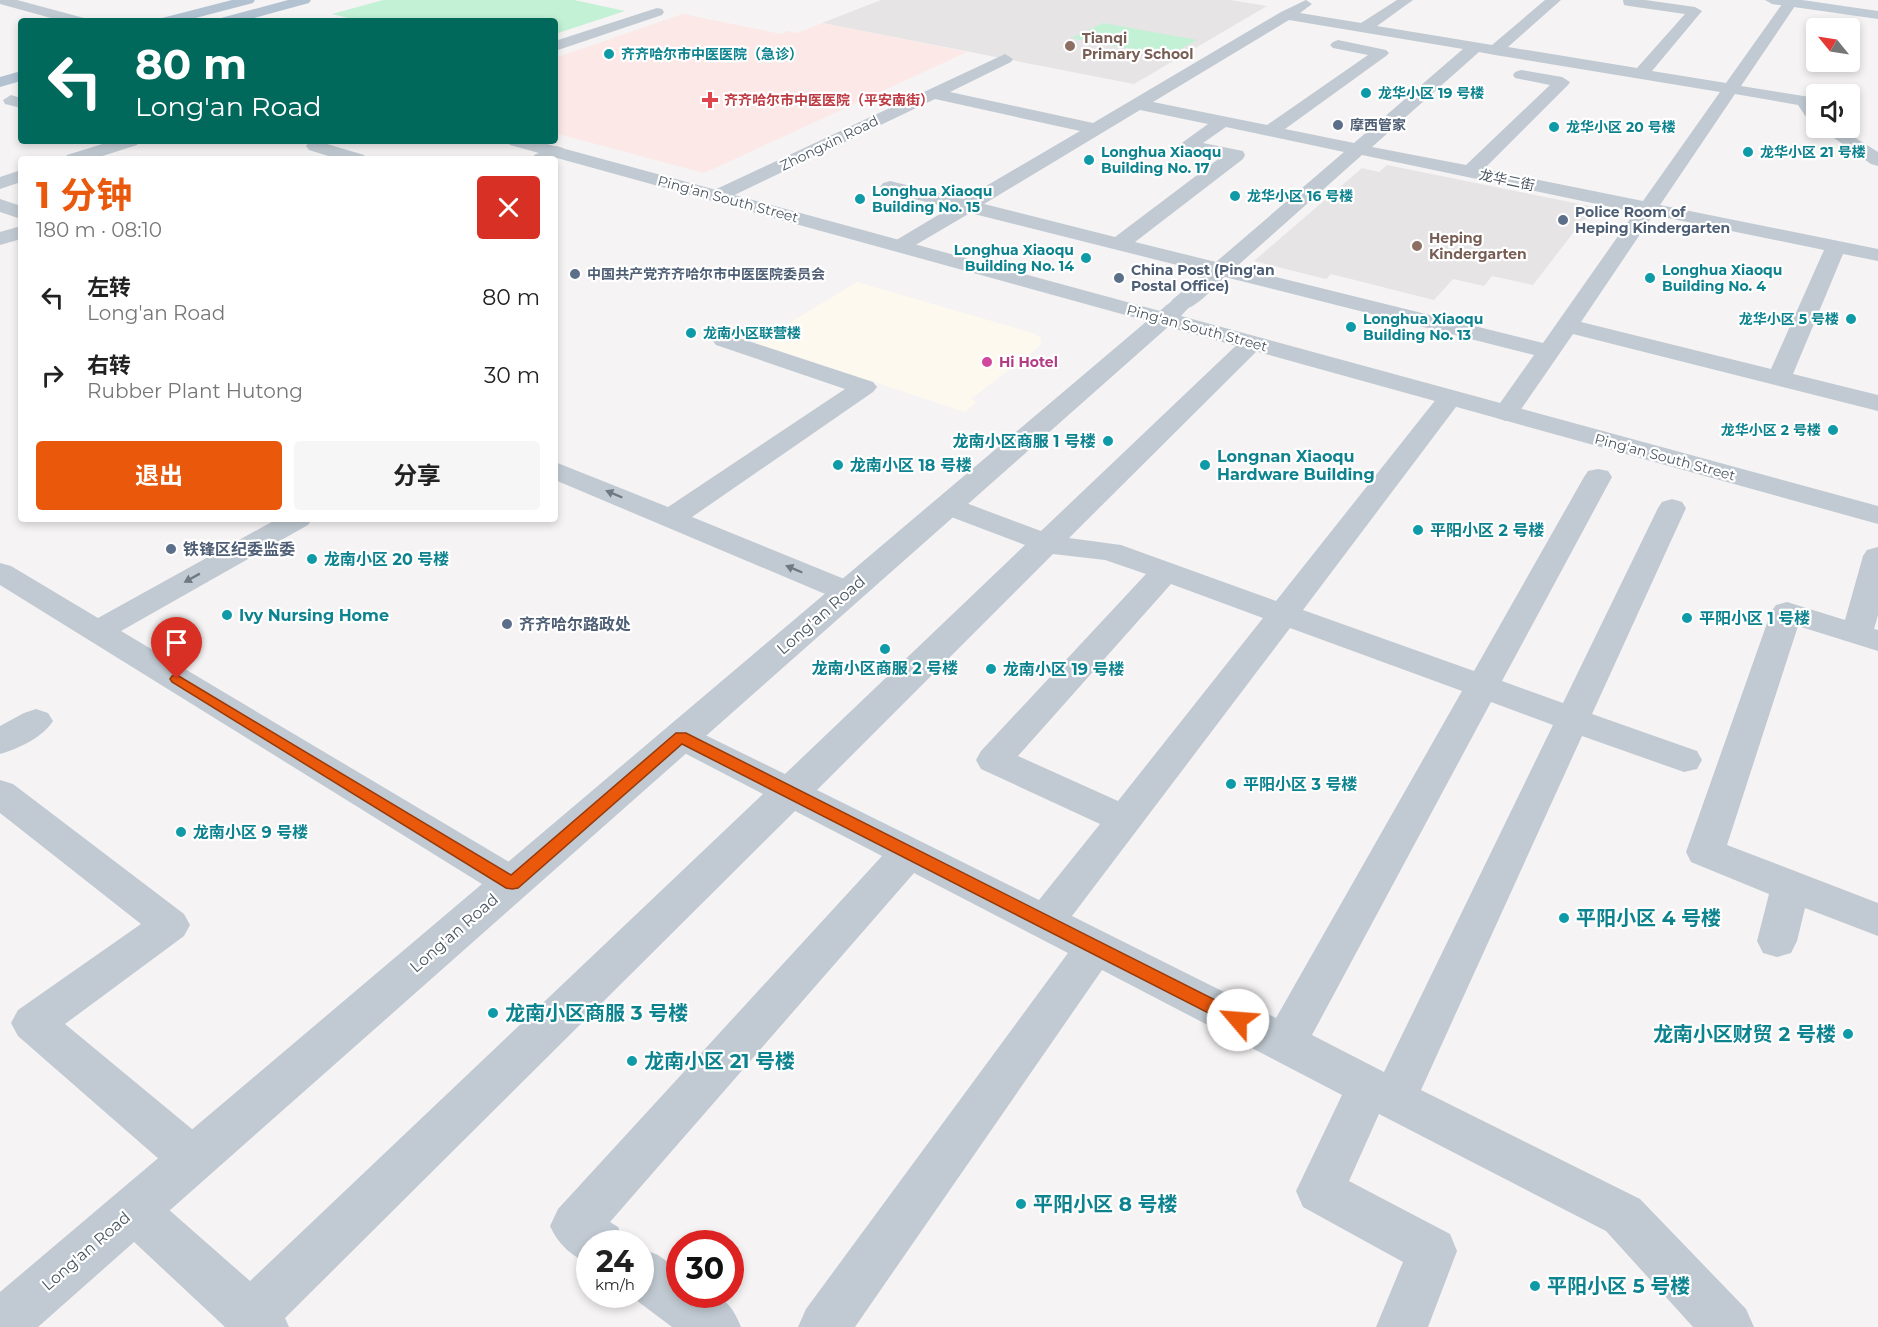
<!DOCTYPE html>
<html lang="zh">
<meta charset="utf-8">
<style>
:root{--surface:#fff;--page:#f6f6f6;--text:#222;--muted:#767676;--accent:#ea580c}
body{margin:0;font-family:Montserrat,"Noto Sans SC",sans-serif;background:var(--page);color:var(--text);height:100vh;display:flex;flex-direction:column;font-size:22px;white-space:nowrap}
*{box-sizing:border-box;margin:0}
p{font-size:20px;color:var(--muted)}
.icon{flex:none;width:33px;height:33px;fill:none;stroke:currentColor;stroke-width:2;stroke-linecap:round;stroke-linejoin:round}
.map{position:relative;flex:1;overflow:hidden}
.drawer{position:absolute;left:18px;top:156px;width:540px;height:366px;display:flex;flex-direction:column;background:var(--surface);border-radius:6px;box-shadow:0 3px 9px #0003}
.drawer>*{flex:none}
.hud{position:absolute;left:18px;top:18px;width:540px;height:126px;border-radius:6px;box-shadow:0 3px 9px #0003;background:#00695c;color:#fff;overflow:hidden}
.needle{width:39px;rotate:300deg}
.tools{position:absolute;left:1806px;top:18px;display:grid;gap:12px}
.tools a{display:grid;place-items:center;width:54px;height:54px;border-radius:6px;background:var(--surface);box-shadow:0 3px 9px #0003;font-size:30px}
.speed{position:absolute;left:576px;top:1230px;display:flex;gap:12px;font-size:30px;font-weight:700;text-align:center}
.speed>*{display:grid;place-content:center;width:78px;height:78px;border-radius:50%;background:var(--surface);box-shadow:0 3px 9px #0003;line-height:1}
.speed small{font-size:15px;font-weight:400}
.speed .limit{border:9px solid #d22;background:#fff;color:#111}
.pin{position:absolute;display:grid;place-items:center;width:51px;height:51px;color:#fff;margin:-62px -26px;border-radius:50% 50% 50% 0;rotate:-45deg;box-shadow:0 0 6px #0007}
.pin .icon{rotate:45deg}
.me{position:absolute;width:66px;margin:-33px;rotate:297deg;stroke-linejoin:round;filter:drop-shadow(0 0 4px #0008)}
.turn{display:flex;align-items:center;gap:21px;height:126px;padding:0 18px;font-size:27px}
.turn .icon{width:78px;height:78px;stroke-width:2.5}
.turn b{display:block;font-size:42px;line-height:51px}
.round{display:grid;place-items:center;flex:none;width:63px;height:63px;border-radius:6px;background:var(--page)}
.summary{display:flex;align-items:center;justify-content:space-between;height:102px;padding:0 18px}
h1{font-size:36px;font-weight:700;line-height:45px;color:var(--accent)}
.action{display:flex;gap:12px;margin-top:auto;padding:12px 18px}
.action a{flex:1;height:69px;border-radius:6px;background:var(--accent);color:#fff;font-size:24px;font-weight:700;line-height:69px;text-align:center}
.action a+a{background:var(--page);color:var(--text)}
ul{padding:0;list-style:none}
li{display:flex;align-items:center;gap:18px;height:78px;padding:0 18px}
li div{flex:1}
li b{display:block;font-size:22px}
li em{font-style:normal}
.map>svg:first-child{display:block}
</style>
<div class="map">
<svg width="1878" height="1327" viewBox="0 0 1878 1327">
<rect width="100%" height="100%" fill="#f5f3f3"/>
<polygon fill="#fdf9ef" points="857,282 1033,333 1041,338 1041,345 971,399 977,402 965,412 756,343"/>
<g fill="#e6e4e5">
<polygon points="881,0 1230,0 1267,6 1134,84 822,23"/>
<polygon points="1387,165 1594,207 1601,211 1603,216 1583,220 1533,285 1492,276 1484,286 1453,279 1434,300 1331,274 1326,279 1254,261 1362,168 1379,172"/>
</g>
<polygon fill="#fce8e6" points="683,14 781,34 788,31 797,33 822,23 967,52 704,173 555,133 555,58"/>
<g fill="#c3f1d5">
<polygon points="383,0 574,0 625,11 555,34 555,21 360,21 332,14"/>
<polygon points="1103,23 1197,40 1167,56 1071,38"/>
</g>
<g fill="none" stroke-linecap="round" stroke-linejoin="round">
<g fill="#c1cad2" fill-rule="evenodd">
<path d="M 1306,0 L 1312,4 L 1300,13 L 1361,23 L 1397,0 L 1413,0 L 1377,26 L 1492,45 L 1545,0 L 1561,0 L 1508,47 L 1637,68 L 1685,14 L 1629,6 L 1624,5 L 1623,0 L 1645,0 L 1695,7 L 1702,11 L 1652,71 L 1726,83 L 1785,0 L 1799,0 L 1741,86 L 1810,97 L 1816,107 L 1816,124 L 1810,123 L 1798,105 L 1735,94 L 1660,205 L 1878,249 L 1878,261 L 1843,254 L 1793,374 L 1878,395 L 1878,411 L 1573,334 L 1515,418 L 1506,421 L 1497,418 L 1493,413 L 1534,355 L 1225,277 C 1211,290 1192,315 1172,310 L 1169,305 L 1172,300 L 1205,272 L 970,213 L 907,250 L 900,252 L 893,250 L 889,246 L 893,242 L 950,208 L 883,191 L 880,187 L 883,183 L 890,181 L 964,199 L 1080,131 L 935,99 L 724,200 L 710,200 L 707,196 L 710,192 L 1005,54 L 1013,59 L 1011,62 L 950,92 L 1093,123 L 1281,12 ZM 1289,20 L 1463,49 L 1354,143 L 1285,129 L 1386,56 L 1389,53 L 1386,50 L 1338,40 L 1333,42 L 1330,45 L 1333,48 L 1368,55 L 1267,125 L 1153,102 ZM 1479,52 L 1495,55 L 1720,92 L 1643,201 L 1484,169 L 1568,85 L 1570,82 L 1562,77 L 1521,70 L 1515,72 L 1513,75 L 1515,78 L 1550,85 L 1466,165 L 1372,147 ZM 1140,110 L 1208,124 L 1179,145 L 1182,149 L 1221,157 L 1115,237 L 984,204 ZM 1226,127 L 1344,152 L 1216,262 L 1135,242 L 1243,159 L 1245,155 L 1243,151 L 1203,143 ZM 1362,155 L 1635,212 L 1543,343 L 1236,267 ZM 1653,215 L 1824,250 L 1771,369 L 1581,322 Z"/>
<polygon points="657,8 662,9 664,12 662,15 555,51 555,41"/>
<polygon points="11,95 21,98 21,108 5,104 3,100"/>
<polygon points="1820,128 1840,128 1878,152 1878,166 1871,164"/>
<polygon points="112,141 140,141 137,145 93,159 65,159 67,155"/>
<polygon points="317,141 364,155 366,159 338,159 309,150 306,146 309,142"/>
<path d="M 557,146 L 563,148 L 566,152 C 558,162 544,159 532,159 L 534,155 Z"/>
<polygon points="21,170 21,182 0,189 0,177"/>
<polygon points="0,199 21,206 21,219 0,212"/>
<polygon points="21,226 21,239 0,245 0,232"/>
<polygon points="724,333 873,382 877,387 873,392 692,517 859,585 863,592 859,599 848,601 837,599 555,480 555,462 668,507 845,389 716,345 712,340 716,335"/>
<path d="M 1252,336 L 1260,338 L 1264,343 L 1260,348 L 1069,538 L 1121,545 L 1276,601 L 1441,393 L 1450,390 L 1459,393 L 1463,398 L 1459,403 L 1303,610 L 1474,671 L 1584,477 L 1588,471 L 1598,469 L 1608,471 L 1612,477 L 1502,681 L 1563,703 L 1658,508 L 1662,502 L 1672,499 L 1682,502 L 1686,508 L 1592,714 L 1697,751 L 1702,760 L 1697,769 L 1684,772 L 1582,736 L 1421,1090 L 1640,1199 L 1746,1309 L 1754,1327 L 1693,1327 L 1606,1231 L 1379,1114 L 1349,1181 L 1450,1234 L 1457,1251 L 1428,1327 L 1376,1327 L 1403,1262 L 1303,1207 L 1296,1191 L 1342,1095 L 1102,970 L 855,1327 L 798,1327 L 806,1309 L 1068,953 L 914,873 L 610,1222 L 618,1227 L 625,1244 L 590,1244 L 590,1264 C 571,1256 558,1244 550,1226 L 558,1209 L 882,856 L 795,811 L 285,1318 L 289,1327 L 225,1327 L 117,1226 L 110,1210 L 117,1194 L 134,1187 L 151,1194 L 250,1281 L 763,794 L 669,745 L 663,737 L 669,729 L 681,725 L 693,729 L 785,774 L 1025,545 L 938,512 L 934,506 L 938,500 L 948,497 L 958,500 L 1041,531 L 1244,338 ZM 1053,554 L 1105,560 L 1146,574 L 981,751 L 976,760 L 981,769 L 1100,824 L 1039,900 L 817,790 ZM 1171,584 L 1263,618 L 1118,801 L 1018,756 ZM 1290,628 L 1462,691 L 1276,1018 L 1072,916 ZM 1491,702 L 1553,725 L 1384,1072 L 1312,1035 Z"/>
<polygon points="277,519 312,519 308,525 121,631 526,872 532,883 526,894 512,898 498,894 0,585 0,563 11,566 98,618"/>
<polygon points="1878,547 1878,615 1874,629 1878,630 1878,651 1798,626 1727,845 1878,903 1878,936 1805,908 1797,941 1791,953 1777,957 1763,953 1757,941 1769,894 1691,862 1686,852 1771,612 1776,605 1787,602 1845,620 1863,556 1867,550"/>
<path d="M 36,709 L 48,713 L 53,721 C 43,737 18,749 0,754 L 0,726 L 24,713 Z"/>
<polygon points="0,780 13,784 184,914 190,925 184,936 65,1024 210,1144 217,1159 210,1174 193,1181 176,1174 18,1036 11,1023 18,1010 141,924 0,813"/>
<path d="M 640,1248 L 658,1255 L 680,1271 L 680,1294 C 714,1294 727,1292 741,1327 L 672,1327 L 628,1294 L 640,1294 Z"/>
</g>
<g fill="#c1cad2" fill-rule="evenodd">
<polygon points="0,0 17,0 84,18 86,21 62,21 0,4"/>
<path d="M 507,141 L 536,141 L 1160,311 C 1169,302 1175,297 1188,300 L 1191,305 L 1181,316 L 1878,506 L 1878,524 L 1168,327 L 38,1327 L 0,1327 L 0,1292 L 1147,321 L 510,145 Z"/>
</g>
<polygon fill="#c1cbd6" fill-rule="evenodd" points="1765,0 1802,0 1878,11 1878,19 1772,4"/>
<g fill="#b3c2d1" fill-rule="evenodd">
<polygon points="232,0 255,0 253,3 184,21 160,21 162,18"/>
<polygon points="288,0 311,0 309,3 243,21 219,21 221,18"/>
<polygon points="21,71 21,81 0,87 0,77"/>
</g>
</g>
<defs><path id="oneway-solid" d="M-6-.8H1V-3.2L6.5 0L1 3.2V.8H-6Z" transform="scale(1.5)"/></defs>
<g fill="#6e7983">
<use href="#oneway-solid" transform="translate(614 494) rotate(-157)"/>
<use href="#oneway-solid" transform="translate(794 569) rotate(-157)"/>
<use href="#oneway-solid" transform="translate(192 578) rotate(151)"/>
</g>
<polygon fill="#ea580c" stroke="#983908" stroke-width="1.5" points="177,675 511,875 676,733 686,733 1245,1015 1247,1020 1245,1025 1238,1028 1232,1025 682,744 518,888 512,889 506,888 172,682 170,679 172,676"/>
<g fill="#8d6e63" stroke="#fff" stroke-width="2">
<circle cx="1070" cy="46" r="6"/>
<circle cx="1417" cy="246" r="6"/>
</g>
<g fill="#0f9aa8" stroke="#fff" stroke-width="2">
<circle cx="609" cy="54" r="6"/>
<circle cx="1366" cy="93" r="6"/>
<circle cx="1554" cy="127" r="6"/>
<circle cx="1748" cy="152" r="6"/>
<circle cx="1089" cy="160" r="6"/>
<circle cx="1235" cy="196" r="6"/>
<circle cx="860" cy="199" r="6"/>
<circle cx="1086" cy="258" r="6"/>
<circle cx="1650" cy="278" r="6"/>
<circle cx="1851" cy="319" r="6"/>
<circle cx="1351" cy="327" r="6"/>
<circle cx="691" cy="333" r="6"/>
<circle cx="1833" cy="430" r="6"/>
<circle cx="1108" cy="441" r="6"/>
<circle cx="838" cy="465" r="6"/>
<circle cx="1205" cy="465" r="6"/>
<circle cx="1418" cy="530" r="6"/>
<circle cx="312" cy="559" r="6"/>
<circle cx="227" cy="615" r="6"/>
<circle cx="1687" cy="618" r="6"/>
<circle cx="885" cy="649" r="6"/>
<circle cx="991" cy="669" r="6"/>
<circle cx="1231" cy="784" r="6"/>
<circle cx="181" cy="832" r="6"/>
<circle cx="1564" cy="918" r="6"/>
<circle cx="493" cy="1013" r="6"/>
<circle cx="1848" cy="1034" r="6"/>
<circle cx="632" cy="1061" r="6"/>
<circle cx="1021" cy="1204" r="6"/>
<circle cx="1535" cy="1286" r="6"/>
</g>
<path fill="#e0444e" stroke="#fff" stroke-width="2" d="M707 91h6v6h6v6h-6v6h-6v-6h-6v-6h6z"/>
<g fill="#5c6f8a" stroke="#fff" stroke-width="2">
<circle cx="1338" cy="125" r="6"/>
<circle cx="1563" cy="220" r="6"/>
<circle cx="575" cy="274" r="6"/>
<circle cx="1119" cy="278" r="6"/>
<circle cx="171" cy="549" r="6"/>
<circle cx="507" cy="624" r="6"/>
</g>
<circle fill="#d1479c" stroke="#fff" stroke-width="2" cx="987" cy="362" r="6"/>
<g text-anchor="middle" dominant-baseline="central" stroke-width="4.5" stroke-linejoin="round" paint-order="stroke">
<g font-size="14" font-weight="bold" fill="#785e54" stroke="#fff" text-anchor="start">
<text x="1082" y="38">Tianqi<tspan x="1082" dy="16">Primary School</tspan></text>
<text x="1429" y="238">Heping<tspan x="1429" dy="16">Kindergarten</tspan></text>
</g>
<g font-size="14" font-weight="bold" fill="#0d838f" stroke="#fff" text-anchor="start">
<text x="621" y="54">齐齐哈尔市中医医院（急诊）</text>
<text x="1378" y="93">龙华小区 19 号楼</text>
<text x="1566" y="127">龙华小区 20 号楼</text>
<text x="1101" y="152">Longhua Xiaoqu<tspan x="1101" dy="16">Building No. 17</tspan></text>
<text x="1760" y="152">龙华小区 21 号楼</text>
<text x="872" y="191">Longhua Xiaoqu<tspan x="872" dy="16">Building No. 15</tspan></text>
<text x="1247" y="196">龙华小区 16 号楼</text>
<text x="1074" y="250" text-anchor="end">Longhua Xiaoqu<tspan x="1074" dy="16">Building No. 14</tspan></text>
<text x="1662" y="270">Longhua Xiaoqu<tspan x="1662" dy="16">Building No. 4</tspan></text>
<text x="1363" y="319">Longhua Xiaoqu<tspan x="1363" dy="16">Building No. 13</tspan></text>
<text x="1839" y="319" text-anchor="end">龙华小区 5 号楼</text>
<text x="703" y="333">龙南小区联营楼</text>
<text x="1821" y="430" text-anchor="end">龙华小区 2 号楼</text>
</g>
<g font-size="14" font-weight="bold" fill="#be3a42" stroke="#fff" text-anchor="start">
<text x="724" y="100">齐齐哈尔市中医医院（平安南街）</text>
</g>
<g font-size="14" font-weight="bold" fill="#4e5e75" stroke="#fff" text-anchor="start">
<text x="1350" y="125">摩西管家</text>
<text x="1575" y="212">Police Room of<tspan x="1575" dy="16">Heping Kindergarten</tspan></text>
<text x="1131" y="270">China Post (Ping'an<tspan x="1131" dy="16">Postal Office)</tspan></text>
<text x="587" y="274">中国共产党齐齐哈尔市中医医院委员会</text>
</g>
<g font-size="14" fill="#4a5661" stroke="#fff">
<text transform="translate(829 143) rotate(-26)">Zhongxin Road</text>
<text transform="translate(1507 180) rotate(12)">龙华二街</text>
<text transform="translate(728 199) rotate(15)">Ping'an South Street</text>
<text transform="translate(1197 328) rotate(15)">Ping'an South Street</text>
<text transform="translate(1665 457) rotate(15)">Ping'an South Street</text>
</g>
<g font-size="14" font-weight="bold" fill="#b23c85" stroke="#fff" text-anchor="start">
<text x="999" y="362">Hi Hotel</text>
</g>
<g font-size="16" font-weight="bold" fill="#0d838f" stroke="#fff" text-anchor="start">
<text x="1096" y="441" text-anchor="end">龙南小区商服 1 号楼</text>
<text x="1217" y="456">Longnan Xiaoqu<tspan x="1217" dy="18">Hardware Building</tspan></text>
<text x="850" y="465">龙南小区 18 号楼</text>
<text x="1430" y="530">平阳小区 2 号楼</text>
<text x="324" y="559">龙南小区 20 号楼</text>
<text x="239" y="615">Ivy Nursing Home</text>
<text x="1699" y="618">平阳小区 1 号楼</text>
<text x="885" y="668" text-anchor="middle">龙南小区商服 2 号楼</text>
<text x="1003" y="669">龙南小区 19 号楼</text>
<text x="1243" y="784">平阳小区 3 号楼</text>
<text x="193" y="832">龙南小区 9 号楼</text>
</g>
<g font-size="16" font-weight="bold" fill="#4e5e75" stroke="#fff" text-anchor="start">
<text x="183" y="549">铁锋区纪委监委</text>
<text x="519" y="624">齐齐哈尔路政处</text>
</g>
<g font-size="16" fill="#4a5661" stroke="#fff">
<text transform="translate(821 615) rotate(-41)">Long'an Road</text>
<text transform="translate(454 933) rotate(-41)">Long'an Road</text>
<text transform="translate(86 1251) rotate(-41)">Long'an Road</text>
</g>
<g font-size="20" font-weight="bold" fill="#0d838f" stroke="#fff" text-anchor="start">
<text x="1576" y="918">平阳小区 4 号楼</text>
<text x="505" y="1013">龙南小区商服 3 号楼</text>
<text x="1836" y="1034" text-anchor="end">龙南小区财贸 2 号楼</text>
<text x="644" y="1061">龙南小区 21 号楼</text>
<text x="1033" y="1204">平阳小区 8 号楼</text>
<text x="1547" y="1286">平阳小区 5 号楼</text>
</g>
</g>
</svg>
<div class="tools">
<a><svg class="needle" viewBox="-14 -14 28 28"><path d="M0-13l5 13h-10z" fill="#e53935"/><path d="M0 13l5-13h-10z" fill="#767676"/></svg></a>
<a><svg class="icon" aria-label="sound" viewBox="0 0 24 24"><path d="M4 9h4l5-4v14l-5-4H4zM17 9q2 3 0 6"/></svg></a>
</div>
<div class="speed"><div>24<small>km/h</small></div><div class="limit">30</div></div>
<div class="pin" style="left:177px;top:679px;background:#d93025"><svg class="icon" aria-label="arrive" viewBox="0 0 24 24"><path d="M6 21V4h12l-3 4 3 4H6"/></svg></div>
<svg class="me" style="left:1238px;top:1020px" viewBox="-20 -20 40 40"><circle r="19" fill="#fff"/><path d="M0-13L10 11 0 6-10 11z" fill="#ea580c"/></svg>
<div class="hud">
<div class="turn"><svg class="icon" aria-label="left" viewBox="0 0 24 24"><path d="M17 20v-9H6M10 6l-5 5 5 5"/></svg><div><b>80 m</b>Long'an Road</div></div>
</div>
<section class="drawer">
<div class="summary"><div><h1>1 分钟</h1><p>180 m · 08:10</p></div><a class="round" style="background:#d93025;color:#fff"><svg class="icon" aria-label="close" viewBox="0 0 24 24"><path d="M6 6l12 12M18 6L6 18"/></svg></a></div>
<ul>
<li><svg class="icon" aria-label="left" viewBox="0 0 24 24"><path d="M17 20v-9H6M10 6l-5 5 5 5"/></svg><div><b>左转</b><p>Long'an Road</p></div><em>80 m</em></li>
<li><svg class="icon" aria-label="right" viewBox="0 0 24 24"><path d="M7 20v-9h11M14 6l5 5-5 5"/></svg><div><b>右转</b><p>Rubber Plant Hutong</p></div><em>30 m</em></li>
</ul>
<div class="action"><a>退出</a><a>分享</a></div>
</section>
</div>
